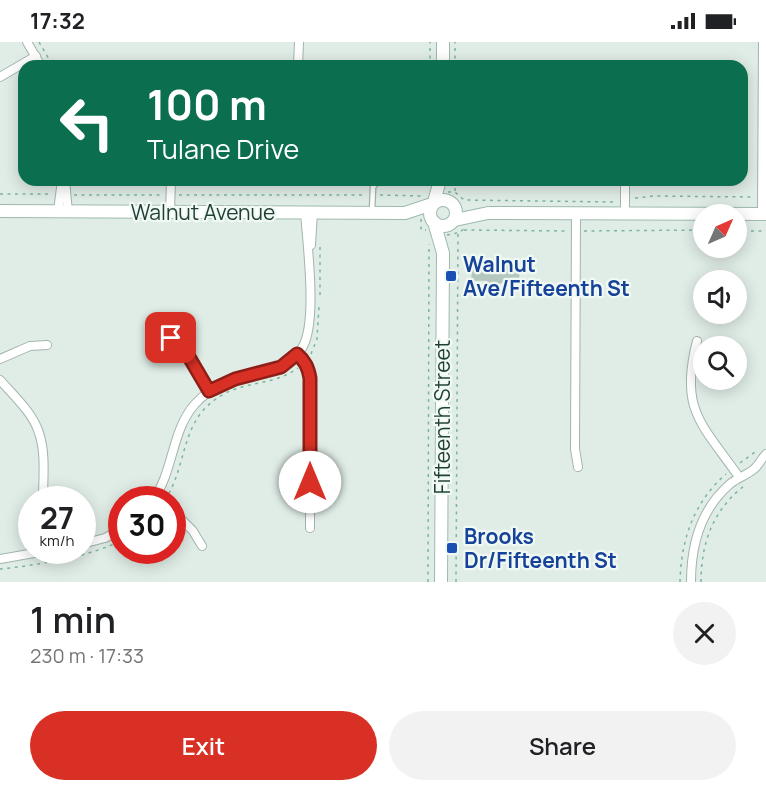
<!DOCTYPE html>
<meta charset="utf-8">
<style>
:root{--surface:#fff;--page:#f2f2f2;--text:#202124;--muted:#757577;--accent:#d93025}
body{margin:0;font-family:Manrope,sans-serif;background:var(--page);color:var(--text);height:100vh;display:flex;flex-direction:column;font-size:22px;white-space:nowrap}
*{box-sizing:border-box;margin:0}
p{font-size:20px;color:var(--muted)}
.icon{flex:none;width:33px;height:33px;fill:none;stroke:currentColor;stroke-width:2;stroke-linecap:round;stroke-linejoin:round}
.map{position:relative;height:540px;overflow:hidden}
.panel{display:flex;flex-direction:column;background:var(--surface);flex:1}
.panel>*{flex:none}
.guide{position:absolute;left:18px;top:18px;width:730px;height:126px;border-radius:18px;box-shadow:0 3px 15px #0003;background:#0b6e4f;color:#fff;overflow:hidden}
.needle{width:39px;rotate:45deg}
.buttons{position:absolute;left:693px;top:162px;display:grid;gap:12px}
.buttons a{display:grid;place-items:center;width:54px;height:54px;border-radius:50%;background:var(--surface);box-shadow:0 3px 15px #0003;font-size:30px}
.speed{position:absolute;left:18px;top:444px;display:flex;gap:12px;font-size:30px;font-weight:700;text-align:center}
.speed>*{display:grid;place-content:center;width:78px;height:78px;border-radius:50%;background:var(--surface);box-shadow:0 3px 15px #0003;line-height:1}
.speed small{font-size:15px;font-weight:400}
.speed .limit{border:9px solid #d22;background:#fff;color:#111}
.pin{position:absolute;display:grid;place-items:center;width:51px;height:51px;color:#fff;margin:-26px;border-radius:12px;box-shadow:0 3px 9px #0006}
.me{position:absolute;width:66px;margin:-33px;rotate:0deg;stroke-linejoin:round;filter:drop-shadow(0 0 4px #0008)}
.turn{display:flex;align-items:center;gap:21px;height:126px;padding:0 30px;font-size:27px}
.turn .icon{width:78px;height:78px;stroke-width:2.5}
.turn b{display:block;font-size:42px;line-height:51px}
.round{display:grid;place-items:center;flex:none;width:63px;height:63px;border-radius:32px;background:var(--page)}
.head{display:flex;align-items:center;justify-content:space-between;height:102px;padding:0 30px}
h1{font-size:36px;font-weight:600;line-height:45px}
.button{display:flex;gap:12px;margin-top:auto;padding:12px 30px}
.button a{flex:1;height:69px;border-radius:36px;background:var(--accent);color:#fff;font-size:24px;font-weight:600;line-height:69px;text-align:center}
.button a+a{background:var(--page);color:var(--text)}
.status{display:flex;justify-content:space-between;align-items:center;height:42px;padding:0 30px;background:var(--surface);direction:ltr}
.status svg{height:16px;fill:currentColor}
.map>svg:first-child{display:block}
</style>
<div class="status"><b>17:32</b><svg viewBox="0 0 49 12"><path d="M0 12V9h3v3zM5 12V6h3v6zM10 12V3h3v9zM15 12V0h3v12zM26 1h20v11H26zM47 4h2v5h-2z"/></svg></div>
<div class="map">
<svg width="766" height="540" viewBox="0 0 766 540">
<rect width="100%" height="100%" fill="#e0ede6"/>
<polygon fill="#b5c8bf" stroke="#b2c7bc" stroke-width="1.5" points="473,218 493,218 493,222 519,222 518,247 511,239 504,239 497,242 490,242 487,238 472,238"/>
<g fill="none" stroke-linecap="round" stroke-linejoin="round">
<g stroke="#a2b5ad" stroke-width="7">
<polyline id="lane" points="372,170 373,145 378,139 413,138"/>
</g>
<g stroke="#a2b5ad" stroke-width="10">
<g id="street">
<polyline points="27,0 41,24"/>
<polyline points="298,24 299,0"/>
<polyline points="0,35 36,14"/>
<polyline points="65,138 68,170"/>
<polyline points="58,169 62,138"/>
<polyline points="170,170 171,138"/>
<polyline points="576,171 575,407 578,425"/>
<polyline points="625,171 625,138"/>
<polyline points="762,172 763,0"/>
<polyline points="311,203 313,170"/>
<polyline points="171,296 188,315 209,349"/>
<path d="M 697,299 C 679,368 702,382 739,435"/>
<polyline points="297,312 307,322 310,336 310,486"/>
<polyline points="0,317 30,304 47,303"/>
<path d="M 0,338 C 14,354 33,371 39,391 C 46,411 43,436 43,458"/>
<path d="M 153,458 C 174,429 171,389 195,362 C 214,341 238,336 264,330 C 279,326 293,320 302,306 C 318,281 307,201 305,170"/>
<polyline points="172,468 193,489 202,504"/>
<polyline points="82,502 105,496 122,487"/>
<polyline points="0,517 51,508"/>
<path d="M 691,540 C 691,503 701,467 730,442 C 737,436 747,433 754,427 C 759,423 761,417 766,412"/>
</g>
</g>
<g stroke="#9dbaad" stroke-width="14">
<g id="secondary">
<polyline points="443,24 443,0"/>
<circle cx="443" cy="171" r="13"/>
<polyline points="434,160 440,138"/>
<polyline points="0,169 405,171 432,162"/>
<polyline points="455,178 488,171 766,172"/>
<polyline points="434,180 443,211 441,540"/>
</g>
</g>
<g stroke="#7db49e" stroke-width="1.5" stroke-dasharray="3 4.5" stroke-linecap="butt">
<polyline points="39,0 53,24"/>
<polyline points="430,24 430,0"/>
<polyline points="455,24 455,0"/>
<polyline points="455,149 455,138"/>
<polyline points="448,150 455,150 464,158 613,160 617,158"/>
<polyline points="0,152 51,152"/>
<polyline points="74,153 162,153"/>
<polyline points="179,153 366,153"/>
<polyline points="380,153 421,154"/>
<polyline points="635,156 654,154 753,155"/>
<polyline points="421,177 421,188 426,188"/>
<polyline points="464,188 568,189"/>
<polyline points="584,189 704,188"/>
<polyline points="736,189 766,189"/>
<polyline points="447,193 457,191"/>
<polyline points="320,253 320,204"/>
<polyline points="311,312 317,297 319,264"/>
<polyline points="740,421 755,410"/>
<path d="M 165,458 C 189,421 179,376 224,352 C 248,339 275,343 298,326"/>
<path d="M 0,527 C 32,524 94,514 122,498"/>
<polyline points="428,540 429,202"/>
<polyline points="456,540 458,191 464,187"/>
<path d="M 680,540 C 681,497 694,460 726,432"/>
<path d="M 701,540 C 701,501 713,468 744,444"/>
</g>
<use href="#lane" stroke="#fff" stroke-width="4.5"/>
<use href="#street" stroke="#fff" stroke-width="8"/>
<use href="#secondary" stroke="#fff" stroke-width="12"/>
</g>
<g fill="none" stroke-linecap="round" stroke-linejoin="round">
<g stroke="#8d1f18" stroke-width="15">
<path id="route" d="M 171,296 L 189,315 L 209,349 L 235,337 L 281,325 L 297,312 C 305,319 308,325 310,336 L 310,440"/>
</g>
<use href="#route" stroke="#d93025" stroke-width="10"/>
</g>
<g fill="#1a4fb4" stroke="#f1f9f4" stroke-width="2">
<rect x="445" y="228" width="12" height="12" rx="3"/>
<rect x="446" y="500" width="12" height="12" rx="3"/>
</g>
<g text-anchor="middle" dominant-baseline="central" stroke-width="4.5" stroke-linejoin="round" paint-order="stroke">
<g font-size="21" fill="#1f3f34" stroke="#f1f9f4">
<text x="203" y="170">Walnut Avenue</text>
<text transform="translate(442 375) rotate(-90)">Fifteenth Street</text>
</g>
<g font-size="21" font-weight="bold" fill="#164399" stroke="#f1f9f4" text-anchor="start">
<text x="463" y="222">Walnut<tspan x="463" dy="24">Ave/Fifteenth St</tspan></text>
<text x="464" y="494">Brooks<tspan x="464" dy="24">Dr/Fifteenth St</tspan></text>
</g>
</g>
</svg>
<div class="buttons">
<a><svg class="needle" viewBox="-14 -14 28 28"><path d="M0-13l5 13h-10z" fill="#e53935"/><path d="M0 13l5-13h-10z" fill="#757577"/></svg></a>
<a><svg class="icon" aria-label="sound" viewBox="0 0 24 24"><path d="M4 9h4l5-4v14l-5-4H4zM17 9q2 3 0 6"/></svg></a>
<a><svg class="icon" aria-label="search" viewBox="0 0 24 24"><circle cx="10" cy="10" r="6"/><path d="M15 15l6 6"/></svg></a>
</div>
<div class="speed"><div>27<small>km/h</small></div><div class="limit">30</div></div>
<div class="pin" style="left:171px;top:296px;background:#d93025"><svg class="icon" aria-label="arrive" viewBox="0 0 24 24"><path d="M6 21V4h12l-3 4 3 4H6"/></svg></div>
<svg class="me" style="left:310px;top:440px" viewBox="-20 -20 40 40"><circle r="19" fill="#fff"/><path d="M0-13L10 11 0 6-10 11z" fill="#d93025"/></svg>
<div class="guide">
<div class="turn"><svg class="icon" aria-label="left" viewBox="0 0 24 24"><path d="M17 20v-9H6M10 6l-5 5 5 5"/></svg><div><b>100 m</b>Tulane Drive</div></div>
</div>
</div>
<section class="panel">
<div class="head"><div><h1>1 min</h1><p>230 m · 17:33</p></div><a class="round"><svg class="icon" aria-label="close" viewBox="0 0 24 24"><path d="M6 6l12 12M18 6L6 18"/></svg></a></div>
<div class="button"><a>Exit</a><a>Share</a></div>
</section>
